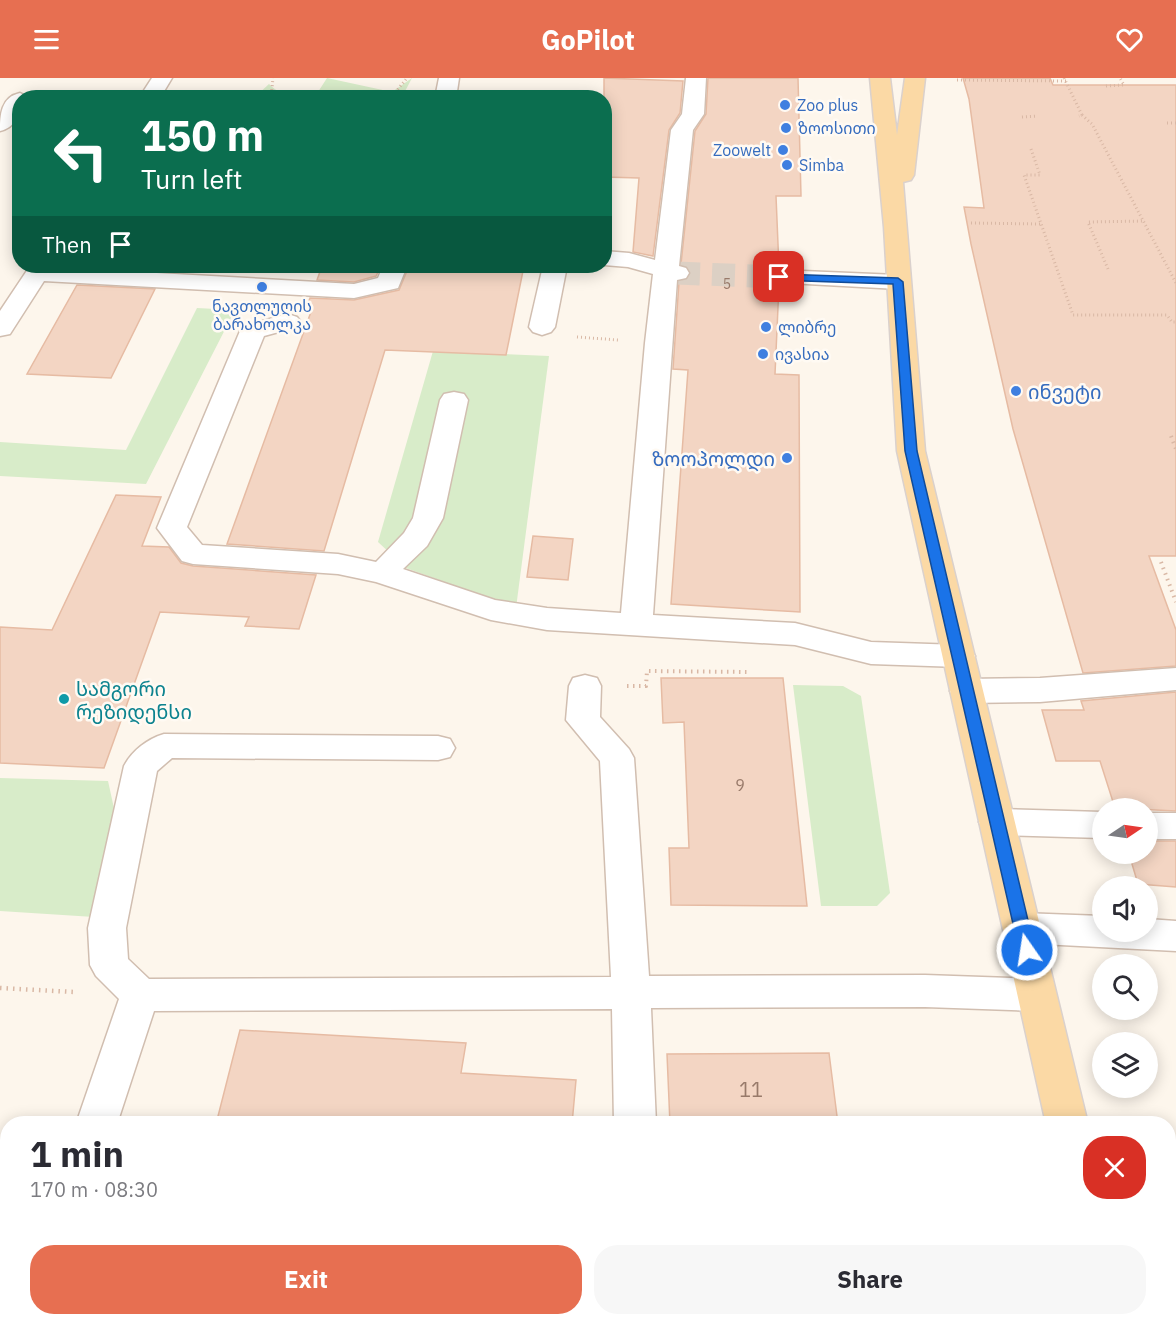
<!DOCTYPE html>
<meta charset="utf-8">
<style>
:root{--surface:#fff;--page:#f7f7f7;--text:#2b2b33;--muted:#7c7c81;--accent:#e76f51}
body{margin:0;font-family:"IBM Plex Sans","Noto Sans Georgian",sans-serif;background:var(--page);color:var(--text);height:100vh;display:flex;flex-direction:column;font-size:22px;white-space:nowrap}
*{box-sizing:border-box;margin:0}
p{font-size:20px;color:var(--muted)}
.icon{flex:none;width:33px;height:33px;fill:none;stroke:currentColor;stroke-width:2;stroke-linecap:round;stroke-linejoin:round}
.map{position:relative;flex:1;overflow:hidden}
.panel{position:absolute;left:0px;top:1038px;width:1176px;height:210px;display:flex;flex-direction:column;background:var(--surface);border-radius:24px 24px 0 0;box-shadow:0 3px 15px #0003}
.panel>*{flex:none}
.hud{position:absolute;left:12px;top:12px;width:600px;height:183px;border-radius:24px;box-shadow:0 3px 15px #0003;background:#0b6e4f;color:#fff;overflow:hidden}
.needle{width:39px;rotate:77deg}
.controls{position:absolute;left:1092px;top:720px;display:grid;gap:12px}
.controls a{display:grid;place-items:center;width:66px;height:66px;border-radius:50%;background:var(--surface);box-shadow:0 3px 15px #0003;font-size:30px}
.pin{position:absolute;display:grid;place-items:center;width:51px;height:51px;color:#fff;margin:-26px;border-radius:12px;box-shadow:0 3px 9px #0006}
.me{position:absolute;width:66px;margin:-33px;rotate:347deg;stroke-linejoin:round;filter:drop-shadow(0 0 4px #0008)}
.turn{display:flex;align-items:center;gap:21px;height:126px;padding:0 30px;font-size:27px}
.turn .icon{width:78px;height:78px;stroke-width:2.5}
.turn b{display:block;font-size:42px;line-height:51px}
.then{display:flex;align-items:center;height:57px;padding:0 30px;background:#0003;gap:12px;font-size:22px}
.round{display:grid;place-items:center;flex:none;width:63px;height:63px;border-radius:24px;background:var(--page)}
.overview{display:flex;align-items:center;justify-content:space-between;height:102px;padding:0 30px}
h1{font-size:36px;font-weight:700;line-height:45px}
.button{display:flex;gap:12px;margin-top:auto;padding:12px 30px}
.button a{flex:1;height:69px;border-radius:24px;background:var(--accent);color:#fff;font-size:24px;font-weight:700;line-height:69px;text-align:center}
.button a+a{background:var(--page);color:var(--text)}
header{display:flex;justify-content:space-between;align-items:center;height:78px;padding:0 30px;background:var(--accent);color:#fff;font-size:27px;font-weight:700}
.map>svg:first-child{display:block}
</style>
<header><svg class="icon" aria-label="menu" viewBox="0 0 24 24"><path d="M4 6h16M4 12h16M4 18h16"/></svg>GoPilot<svg class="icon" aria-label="heart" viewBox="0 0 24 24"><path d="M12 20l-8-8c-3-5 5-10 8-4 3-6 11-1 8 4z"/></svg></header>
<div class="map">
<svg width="1176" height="1248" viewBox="0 0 1176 1248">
<rect width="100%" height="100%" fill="#fdf6ec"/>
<g fill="#d8ecc9">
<path d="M 327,0 L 392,14 L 412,0 L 402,19 L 255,19 L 269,6 C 282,20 299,18 318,14 Z"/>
<polygon points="197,230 235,232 146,406 0,398 0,364 126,372"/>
<polygon points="433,273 549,278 516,530 406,490 378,464"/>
<polygon points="793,607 843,608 861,618 890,815 877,828 821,828"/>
<polygon points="0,700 108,703 115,735 94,839 0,833"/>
<polygon points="0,1208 7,1208 8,1240 217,1241 215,1248 0,1248"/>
</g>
<g fill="#f3d5c3" stroke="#e6bba3" stroke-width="1.5">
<polygon points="604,0 683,3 680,35 669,52 653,178 633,174 639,100 604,99"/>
<polygon points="708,0 798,0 801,118 776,118 779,190 768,193 765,200 770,206 779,207 775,296 799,297 800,534 671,526 688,292 673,291 679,204 686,202 691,196 688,189 681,186 695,53 706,36"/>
<polygon points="963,0 1050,0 1053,7 1176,7 1176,478 1149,478 1176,552 1176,588 1083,595 1013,351 971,166 964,129 984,130 969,21"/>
<polygon points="322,188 381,188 376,198 354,204 317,202"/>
<polygon points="409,188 524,188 506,277 385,272 324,473 227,466 312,231 306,231 310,220 354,222 399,212"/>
<polygon points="77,207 155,211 111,300 27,296"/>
<polygon points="116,417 161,419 142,468 169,469 181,485 193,488 316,497 299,551 245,548 249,539 160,534 104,690 0,685 0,549 52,552"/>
<polygon points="533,458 573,461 568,502 527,499"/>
<polygon points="661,600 783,600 807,828 671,827 669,770 689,770 684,644 663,645"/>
<polygon points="1176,614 1176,733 1115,730 1100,683 1056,683 1042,632 1084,632 1081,623"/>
<polygon points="1148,763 1176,763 1176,809 1138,806 1129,776 1148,776"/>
<polygon points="240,952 466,965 461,995 576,1002 572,1046 216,1046"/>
<polygon points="829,975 838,1046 670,1046 667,976"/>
</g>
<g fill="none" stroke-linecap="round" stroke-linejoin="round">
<polyline stroke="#dcd0c4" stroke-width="23" stroke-dasharray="23 12" stroke-linecap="butt" points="677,195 779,199"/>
<g stroke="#d1beb0" stroke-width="3">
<g id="minor">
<polygon points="152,0 172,0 160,20 139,20"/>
<polygon points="439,0 459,0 456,20 435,20"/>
<polygon points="686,0 706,0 704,36 693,52 679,188 686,190 689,195 686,200 677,202 653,537 795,545 871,564 959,567 970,570 975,578 970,586 959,589 871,586 795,567 547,552 491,542 376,504 338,496 193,486 182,483 157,450 240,253 244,248 288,236 297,239 301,244 297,249 264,258 187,449 202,467 338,476 376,484 404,455 413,440 440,322 444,316 454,314 464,316 468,322 443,440 427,468 403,491 495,522 547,530 621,535 645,265 653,196 628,189 604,187 604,173 629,175 655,182 671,52 682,36"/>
<path d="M 20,15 L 30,20 L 20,20 C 20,35 17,49 0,53 C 0,37 1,19 20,15 Z"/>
<polygon points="30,188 354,206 378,200 383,188 407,188 398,210 354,220 44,203 10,256 0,258 0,233"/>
<polygon points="543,188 567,188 555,249 551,254 542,257 533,254 529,249"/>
<polygon points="779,192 898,197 907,199 910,204 907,209 898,211 770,204 767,199 770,194"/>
<polygon points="1176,590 1176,612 1040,624 966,625 954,621 950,613 954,605 966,601 1040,600"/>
<path d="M 585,597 L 597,600 L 601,608 L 600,639 L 629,671 L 634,680 L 649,898 L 925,897 L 1037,901 L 1051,906 L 1056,917 L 1051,928 L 1037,933 L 925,929 L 651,930 L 656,1046 L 614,1046 L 612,931 L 154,933 L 117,1046 L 76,1046 L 119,921 L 96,898 L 90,887 L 88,850 L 124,688 C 132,673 147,661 164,656 L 438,658 L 450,661 L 455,670 L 450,679 L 438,682 L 172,680 L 157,693 L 126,850 L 128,881 L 149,901 L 611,899 L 600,683 L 566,642 L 569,608 L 573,600 Z"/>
<polygon points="997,731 1102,734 1102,760 997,757 984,753 979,744 984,735"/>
<rect x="1148" y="735" width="28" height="26"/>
<polygon points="1022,835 1102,838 1102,854 1148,854 1148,841 1176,843 1176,873 1022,865 1009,861 1003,850 1009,839"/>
<rect x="617" y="1240" width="46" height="8"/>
</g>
</g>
<g stroke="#dad1cd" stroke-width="3">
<g id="major">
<polygon points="870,0 890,0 897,57 905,0 925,0 914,97 911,102 903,104 925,373 1088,1046 1046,1046 897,373 884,149"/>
<polygon points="1091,1240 1136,1240 1138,1248 1092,1248"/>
</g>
</g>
<g stroke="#d9b8a5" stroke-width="3" stroke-dasharray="1 3" stroke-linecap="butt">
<polyline points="1064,0 1082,37 1079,38"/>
<polyline points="957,2 1066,3"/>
<polyline points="1106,8 1124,7 1120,0"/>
<polyline points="271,20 273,0"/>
<polyline points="336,20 394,16 407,0"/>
<polyline points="1082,37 1092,46 1176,205"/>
<polyline points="1022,39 1037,38"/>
<polyline points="1167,45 1176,45"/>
<polyline points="1031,71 1040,97 1024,97 1073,237 1167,237 1172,244 1176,244"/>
<polyline points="971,145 1040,146"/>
<polyline points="1108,191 1088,144 1145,143"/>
<polyline points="577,259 618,262"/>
</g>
<g stroke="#d9b8a5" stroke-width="4" stroke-dasharray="1.5 4.5" stroke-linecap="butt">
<polyline points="1171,358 1176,371"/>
<polyline points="1161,484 1176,524"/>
<polyline points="627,608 646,608 647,593 747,594"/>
</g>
<polyline stroke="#d9b8a5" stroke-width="4.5" stroke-dasharray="1.5 5" stroke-linecap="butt" points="0,910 74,914"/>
<use href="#minor" fill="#fff" fill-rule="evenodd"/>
<use href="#major" fill="#fbd9a5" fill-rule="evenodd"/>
</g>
<polygon fill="#1a73e8" stroke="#114b97" stroke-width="1.5" points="779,196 898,200 903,204 917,373 1035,872 1032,877 1027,879 1021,877 1019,872 905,373 893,206 775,202 775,197"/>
<g fill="#3f7fe0" stroke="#fffaf3" stroke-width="2">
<circle cx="785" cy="27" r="6"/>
<circle cx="786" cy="50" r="6"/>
<circle cx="783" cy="72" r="6"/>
<circle cx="787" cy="87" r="6"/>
<circle cx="262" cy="209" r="6"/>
<circle cx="766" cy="249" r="6"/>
<circle cx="763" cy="276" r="6"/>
<circle cx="1016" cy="313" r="6"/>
<circle cx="787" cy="380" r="6"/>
</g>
<circle fill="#0f9aa8" stroke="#fffaf3" stroke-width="2" cx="64" cy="621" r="6"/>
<g text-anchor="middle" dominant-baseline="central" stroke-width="5" stroke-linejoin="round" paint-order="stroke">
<g font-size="14" fill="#987a6a">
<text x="727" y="206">5</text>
</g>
<g font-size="16" fill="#366cbe" stroke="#fffaf3" text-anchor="start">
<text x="797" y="27">Zoo plus</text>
<text x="798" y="50">ზოოსითი</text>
<text x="771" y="72" text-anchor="end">Zoowelt</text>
<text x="799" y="87">Simba</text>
<text x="262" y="228" text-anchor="middle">ნავთლუღის<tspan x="262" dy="18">ბარახოლკა</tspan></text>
<text x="778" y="249">ლიბრე</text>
<text x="775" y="276">ივასია</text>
</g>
<g font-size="16" fill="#987a6a">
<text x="740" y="707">9</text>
</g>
<g font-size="20" fill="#366cbe" stroke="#fffaf3" text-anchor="start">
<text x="1028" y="313">ინვეტი</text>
<text x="775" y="380" text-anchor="end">ზოოპოლდი</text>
</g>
<g font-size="20" fill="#0d838f" stroke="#fffaf3" text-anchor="start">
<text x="76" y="610">სამგორი<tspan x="76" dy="23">რეზიდენსი</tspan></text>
</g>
<g font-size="20" fill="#987a6a">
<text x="751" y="1011">11</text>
</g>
</g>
</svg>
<div class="controls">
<a><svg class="needle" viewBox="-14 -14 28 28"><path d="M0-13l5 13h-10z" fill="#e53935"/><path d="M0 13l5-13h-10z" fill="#7c7c81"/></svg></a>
<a><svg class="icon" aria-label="sound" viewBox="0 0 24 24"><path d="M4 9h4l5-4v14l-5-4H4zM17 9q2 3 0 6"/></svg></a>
<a><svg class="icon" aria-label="search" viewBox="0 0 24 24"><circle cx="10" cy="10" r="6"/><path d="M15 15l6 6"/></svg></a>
<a><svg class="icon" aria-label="layers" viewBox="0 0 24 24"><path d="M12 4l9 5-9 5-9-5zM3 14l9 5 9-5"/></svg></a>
</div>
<div class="pin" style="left:779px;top:199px;background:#d93025"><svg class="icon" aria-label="arrive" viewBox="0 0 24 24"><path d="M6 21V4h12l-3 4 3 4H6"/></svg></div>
<svg class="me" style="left:1027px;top:872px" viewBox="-20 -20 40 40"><circle r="17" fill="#1a73e8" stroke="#fff" stroke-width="3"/><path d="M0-11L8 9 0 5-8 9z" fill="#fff"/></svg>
<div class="hud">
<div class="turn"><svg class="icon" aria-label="left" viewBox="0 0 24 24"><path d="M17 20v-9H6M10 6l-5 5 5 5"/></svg><div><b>150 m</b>Turn left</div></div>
<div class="then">Then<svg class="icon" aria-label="arrive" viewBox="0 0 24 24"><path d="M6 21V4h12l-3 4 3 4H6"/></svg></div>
</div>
<section class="panel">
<div class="overview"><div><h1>1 min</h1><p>170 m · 08:30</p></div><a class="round" style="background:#d93025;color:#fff"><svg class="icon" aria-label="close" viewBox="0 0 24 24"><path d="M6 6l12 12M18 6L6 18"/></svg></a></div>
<div class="button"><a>Exit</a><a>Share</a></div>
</section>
</div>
